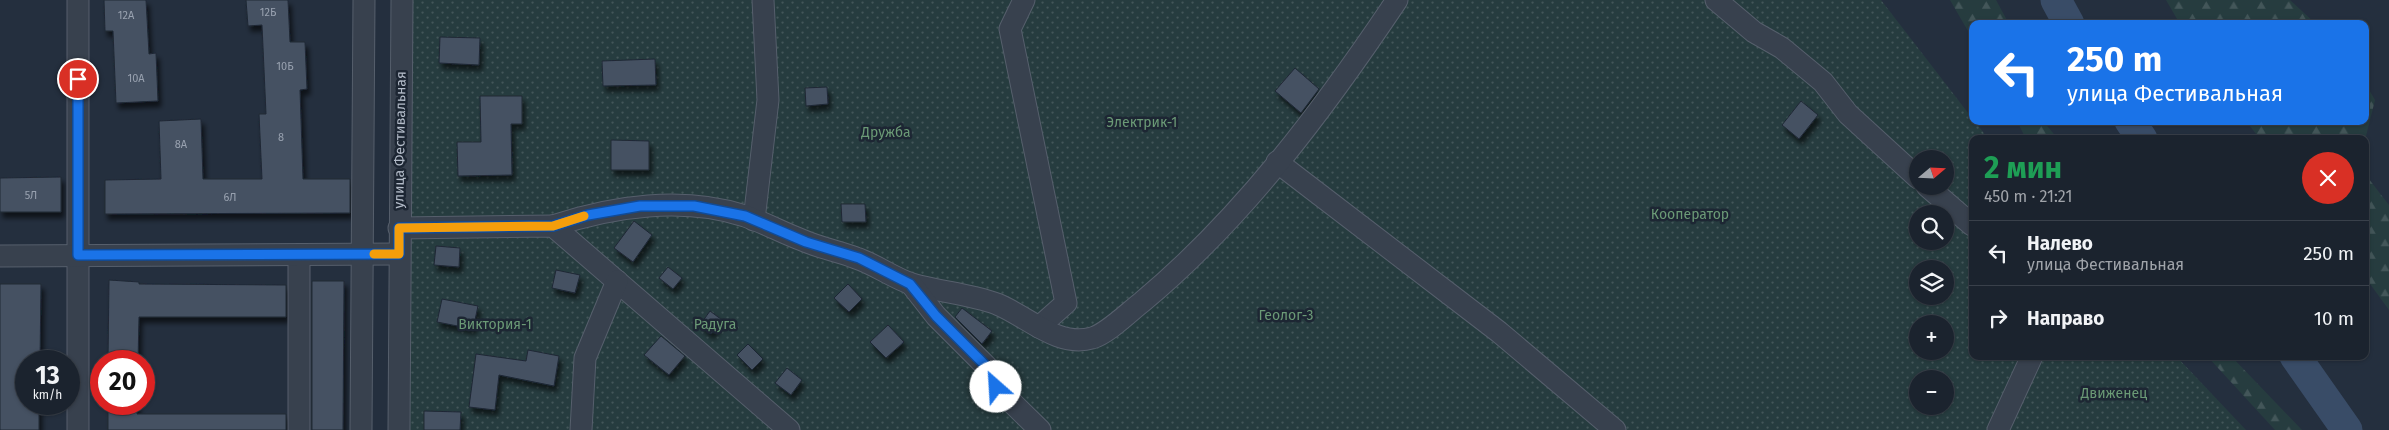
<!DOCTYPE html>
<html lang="ru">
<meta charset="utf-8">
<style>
:root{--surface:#1b232e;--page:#282f3a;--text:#f1f3f6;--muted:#a0a4aa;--line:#39404a}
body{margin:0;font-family:"Fira Sans",sans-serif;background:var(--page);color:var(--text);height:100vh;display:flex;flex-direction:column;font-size:19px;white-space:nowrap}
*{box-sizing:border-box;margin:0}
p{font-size:16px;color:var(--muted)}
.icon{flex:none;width:28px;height:28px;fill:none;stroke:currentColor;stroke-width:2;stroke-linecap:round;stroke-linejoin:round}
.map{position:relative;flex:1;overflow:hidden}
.sheet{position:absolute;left:1969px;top:135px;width:400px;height:225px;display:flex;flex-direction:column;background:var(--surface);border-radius:10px;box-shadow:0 1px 4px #0004,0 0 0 1px var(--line)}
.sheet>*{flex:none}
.top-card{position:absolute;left:1969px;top:20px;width:400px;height:105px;border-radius:10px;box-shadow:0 1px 4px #0004,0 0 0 1px var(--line);background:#1a73e8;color:#fff;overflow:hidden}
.needle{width:32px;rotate:71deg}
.controls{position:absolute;left:1909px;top:150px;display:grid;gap:10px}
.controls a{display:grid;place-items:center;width:45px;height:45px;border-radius:50%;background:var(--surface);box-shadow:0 1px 4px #0004,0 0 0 1px var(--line);font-size:25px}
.speed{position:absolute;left:15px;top:350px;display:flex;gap:10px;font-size:25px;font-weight:700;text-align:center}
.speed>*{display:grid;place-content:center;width:65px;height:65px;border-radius:50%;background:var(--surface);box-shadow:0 1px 4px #0004,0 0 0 1px var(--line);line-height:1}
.speed small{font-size:12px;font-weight:400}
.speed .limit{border:8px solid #d22;background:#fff;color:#111}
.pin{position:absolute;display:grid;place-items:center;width:42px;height:42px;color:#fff;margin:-21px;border:2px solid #fff;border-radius:50%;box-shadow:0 1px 5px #0007}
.me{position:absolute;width:55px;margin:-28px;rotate:334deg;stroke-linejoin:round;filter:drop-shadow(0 0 4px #0008)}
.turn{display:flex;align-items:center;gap:18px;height:105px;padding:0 15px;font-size:22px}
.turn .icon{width:65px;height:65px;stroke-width:2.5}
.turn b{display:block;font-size:35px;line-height:42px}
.round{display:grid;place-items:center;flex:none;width:52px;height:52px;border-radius:26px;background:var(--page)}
.overview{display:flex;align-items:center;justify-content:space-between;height:85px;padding:0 15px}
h1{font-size:30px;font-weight:700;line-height:38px;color:#1e9e55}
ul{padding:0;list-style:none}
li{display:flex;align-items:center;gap:15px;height:65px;padding:0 15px;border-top:1px solid var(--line)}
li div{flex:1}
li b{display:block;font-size:19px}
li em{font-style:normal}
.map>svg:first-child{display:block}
</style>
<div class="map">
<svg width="2389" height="430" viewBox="0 0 2389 430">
<defs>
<pattern id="grass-dots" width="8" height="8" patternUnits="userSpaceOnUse" patternTransform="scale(1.25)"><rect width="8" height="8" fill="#263c3f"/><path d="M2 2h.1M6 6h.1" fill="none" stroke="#435659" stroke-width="1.8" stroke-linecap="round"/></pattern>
<pattern id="forest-firs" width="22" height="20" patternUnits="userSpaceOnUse" patternTransform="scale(1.25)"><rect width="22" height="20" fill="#263c3f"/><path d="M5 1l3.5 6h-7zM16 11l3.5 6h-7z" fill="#435659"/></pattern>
<filter id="shadow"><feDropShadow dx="3" dy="5.5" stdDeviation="2.5" flood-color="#0009"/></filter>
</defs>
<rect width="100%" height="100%" fill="#242f3e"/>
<path fill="url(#grass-dots)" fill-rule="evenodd" d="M 404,0 L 1881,0 L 1972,118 L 1972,121 L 1975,121 L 1988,139 L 1972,139 L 1972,356 L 2176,356 L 2246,430 L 399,430 ZM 1918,159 L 1945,159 L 1945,186 L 1918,186 ZM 1918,214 L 1945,214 L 1945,241 L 1918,241 ZM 1918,269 L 1945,269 L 1945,296 L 1918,296 ZM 1918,324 L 1945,324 L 1945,351 L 1918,351 ZM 1918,379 L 1945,379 L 1945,406 L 1918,406 Z"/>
<g fill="url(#forest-firs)">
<polygon points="1950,0 1996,0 2009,24 1972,24 1972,38"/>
<polygon points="2166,0 2290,0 2316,24 2180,24"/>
<polygon points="2365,83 2375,100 2365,140 2260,139 2246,121 2365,121"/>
<polygon points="2017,121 2043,121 2058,139 2026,139"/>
<polygon points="2365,174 2389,205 2389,310 2365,277"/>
<polygon points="2207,356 2231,356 2302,430 2275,430"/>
</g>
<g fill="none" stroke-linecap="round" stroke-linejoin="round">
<g stroke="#394c67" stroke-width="31">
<polyline points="2056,0 2069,24"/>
<polyline points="2130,121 2142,139"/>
<polyline points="2295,356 2347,430"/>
</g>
</g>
<g fill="#455162" stroke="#1f2835" filter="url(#shadow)">
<polygon points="104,0 146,0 149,54 156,53 158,101 116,103 113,31 105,31"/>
<polygon points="246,0 288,0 290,42 305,42 307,89 300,90 303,179 350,179 350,213 105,214 105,180 161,179 159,121 201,119 203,179 262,179 259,114 266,114 262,25 248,26"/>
<polygon points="440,37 480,38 479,65 439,63"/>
<polygon points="655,59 656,85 603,86 602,61"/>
<polygon points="1295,68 1319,89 1301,113 1275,91"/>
<polygon points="827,87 828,104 806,106 805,88"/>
<polygon points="480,96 522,96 522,124 511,124 512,175 458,176 457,142 481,142"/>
<polygon points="1801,101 1818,115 1799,139 1782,125"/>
<polygon points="611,140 649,141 649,170 611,170"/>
<polygon points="61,177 61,212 0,212 0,178"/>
<polygon points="841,204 865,204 866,222 842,222"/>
<polygon points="634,221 652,235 633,262 614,248"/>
<polygon points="436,246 460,248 459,267 434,265"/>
<polygon points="668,267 682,278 673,289 659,278"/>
<polygon points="556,270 580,275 575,293 552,288"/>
<polygon points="109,280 139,282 139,284 286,285 286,317 139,317 138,361 108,361"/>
<polygon points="312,281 344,281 343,430 312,430"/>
<polygon points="0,284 41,284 40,361 26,361 26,404 39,404 39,430 0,430"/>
<polygon points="848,284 862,299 849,312 834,298"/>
<polygon points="442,299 478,306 473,329 437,322"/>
<polygon points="962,308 992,331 982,344 955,317"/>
<polygon points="710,311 722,320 711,334 700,325"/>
<polygon points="888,325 904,342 886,358 870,342"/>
<polygon points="661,336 685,356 669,375 644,355"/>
<polygon points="748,344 763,359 752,370 737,355"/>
<polygon points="528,350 559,356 554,386 499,375 495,410 469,407 476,354 526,361"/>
<polygon points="787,368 802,380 791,395 775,383"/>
<polygon points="108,404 137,404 137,414 286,414 286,430 108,430"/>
<polygon points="424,411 461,412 460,430 424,430"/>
</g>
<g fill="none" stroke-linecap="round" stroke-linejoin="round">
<g stroke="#565f6c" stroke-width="23">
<g id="minor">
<polyline points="78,0 78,430"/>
<polyline points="1024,0 1010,29 1066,303 1039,327"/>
<polyline points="1716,0 1754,32 1782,48 1823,82 1848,114 1918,178"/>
<polyline points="1277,162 1499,332 1615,430"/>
<polyline points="1927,186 1972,225"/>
<polyline points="754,220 768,100 763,0"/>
<path d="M 553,226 C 613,206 683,196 745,216 C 765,223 783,233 802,240 C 820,248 838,251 856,258 C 875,264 893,278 912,284 C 940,292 970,294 997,304 C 1027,316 1058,348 1092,338 C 1107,334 1129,312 1142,302 C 1243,218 1324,109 1397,0"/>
<polyline points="399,228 553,226 789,430"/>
<polyline points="299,255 299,430"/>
<polyline points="0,256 399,254"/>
<polyline points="911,284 936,316 994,374 996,387 1040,430"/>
<polyline points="361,430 364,0"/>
<polyline points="399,430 402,0"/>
<polyline points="581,430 585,358 617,281"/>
<polyline points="1998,430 2032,356"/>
</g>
</g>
<use href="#minor" stroke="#38414e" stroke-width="21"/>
</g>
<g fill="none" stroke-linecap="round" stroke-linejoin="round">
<g stroke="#114b97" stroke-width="12">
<polyline id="route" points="78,79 78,255 399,254 399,228 553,226 588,215 640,206 694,206 745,216 806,242 859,258 910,284 936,316 994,374 996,387"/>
</g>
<use href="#route" stroke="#1a73e8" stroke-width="9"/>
<polyline stroke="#f59e0b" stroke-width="9" points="374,254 399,254 399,228 553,226 584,216"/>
</g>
<g text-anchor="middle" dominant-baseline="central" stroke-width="5" stroke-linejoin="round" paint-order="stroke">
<g font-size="11" fill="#98a1af">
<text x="268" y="12">12Б</text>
<text x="126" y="15">12А</text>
<text x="285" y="66">10Б</text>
<text x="136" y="78">10А</text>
<text x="281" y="137">8</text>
<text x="181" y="144">8А</text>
<text x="31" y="195">5Л</text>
<text x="230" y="197">6Л</text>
</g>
<g font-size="14" fill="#6b9a76" stroke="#1d2633">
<text x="1142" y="122">Электрик-1</text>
<text x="886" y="132">Дружба</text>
<text x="1690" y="214">Кооператор</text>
<text x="1286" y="315">Геолог-3</text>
<text x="495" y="324">Виктория-1</text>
<text x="715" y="324">Радуга</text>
<text x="2114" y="393">Движенец</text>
</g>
<g font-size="14" fill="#b4bcc9" stroke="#1d2633">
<text transform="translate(400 140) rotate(-89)">улица Фестивальная</text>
</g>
</g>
</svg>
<div class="controls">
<a><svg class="needle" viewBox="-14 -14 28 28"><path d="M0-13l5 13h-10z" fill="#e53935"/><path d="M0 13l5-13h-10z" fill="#a0a4aa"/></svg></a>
<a><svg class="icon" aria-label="search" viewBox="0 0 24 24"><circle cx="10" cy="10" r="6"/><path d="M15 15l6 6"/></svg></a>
<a><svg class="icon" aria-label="layers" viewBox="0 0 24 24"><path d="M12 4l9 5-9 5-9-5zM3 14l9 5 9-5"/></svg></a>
<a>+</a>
<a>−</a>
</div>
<div class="speed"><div>13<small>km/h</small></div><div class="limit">20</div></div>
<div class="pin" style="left:78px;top:79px;background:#d93025"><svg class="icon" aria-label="arrive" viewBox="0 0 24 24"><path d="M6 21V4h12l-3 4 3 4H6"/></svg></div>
<svg class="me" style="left:996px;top:387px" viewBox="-20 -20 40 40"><circle r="19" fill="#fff"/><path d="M0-13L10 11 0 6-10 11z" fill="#1a73e8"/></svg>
<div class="top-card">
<div class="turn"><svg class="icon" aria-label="left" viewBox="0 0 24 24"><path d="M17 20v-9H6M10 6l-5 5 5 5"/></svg><div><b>250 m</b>улица Фестивальная</div></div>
</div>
<section class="sheet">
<div class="overview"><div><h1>2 мин</h1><p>450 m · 21:21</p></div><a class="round" style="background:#d93025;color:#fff"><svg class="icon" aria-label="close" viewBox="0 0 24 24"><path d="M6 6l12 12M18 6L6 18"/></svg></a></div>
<ul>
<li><svg class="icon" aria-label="left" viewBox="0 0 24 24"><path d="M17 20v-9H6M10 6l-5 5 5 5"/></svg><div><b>Налево</b><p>улица Фестивальная</p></div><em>250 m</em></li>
<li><svg class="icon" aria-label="right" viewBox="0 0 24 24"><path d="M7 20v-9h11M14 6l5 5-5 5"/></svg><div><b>Направо</b></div><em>10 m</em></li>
</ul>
</section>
</div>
